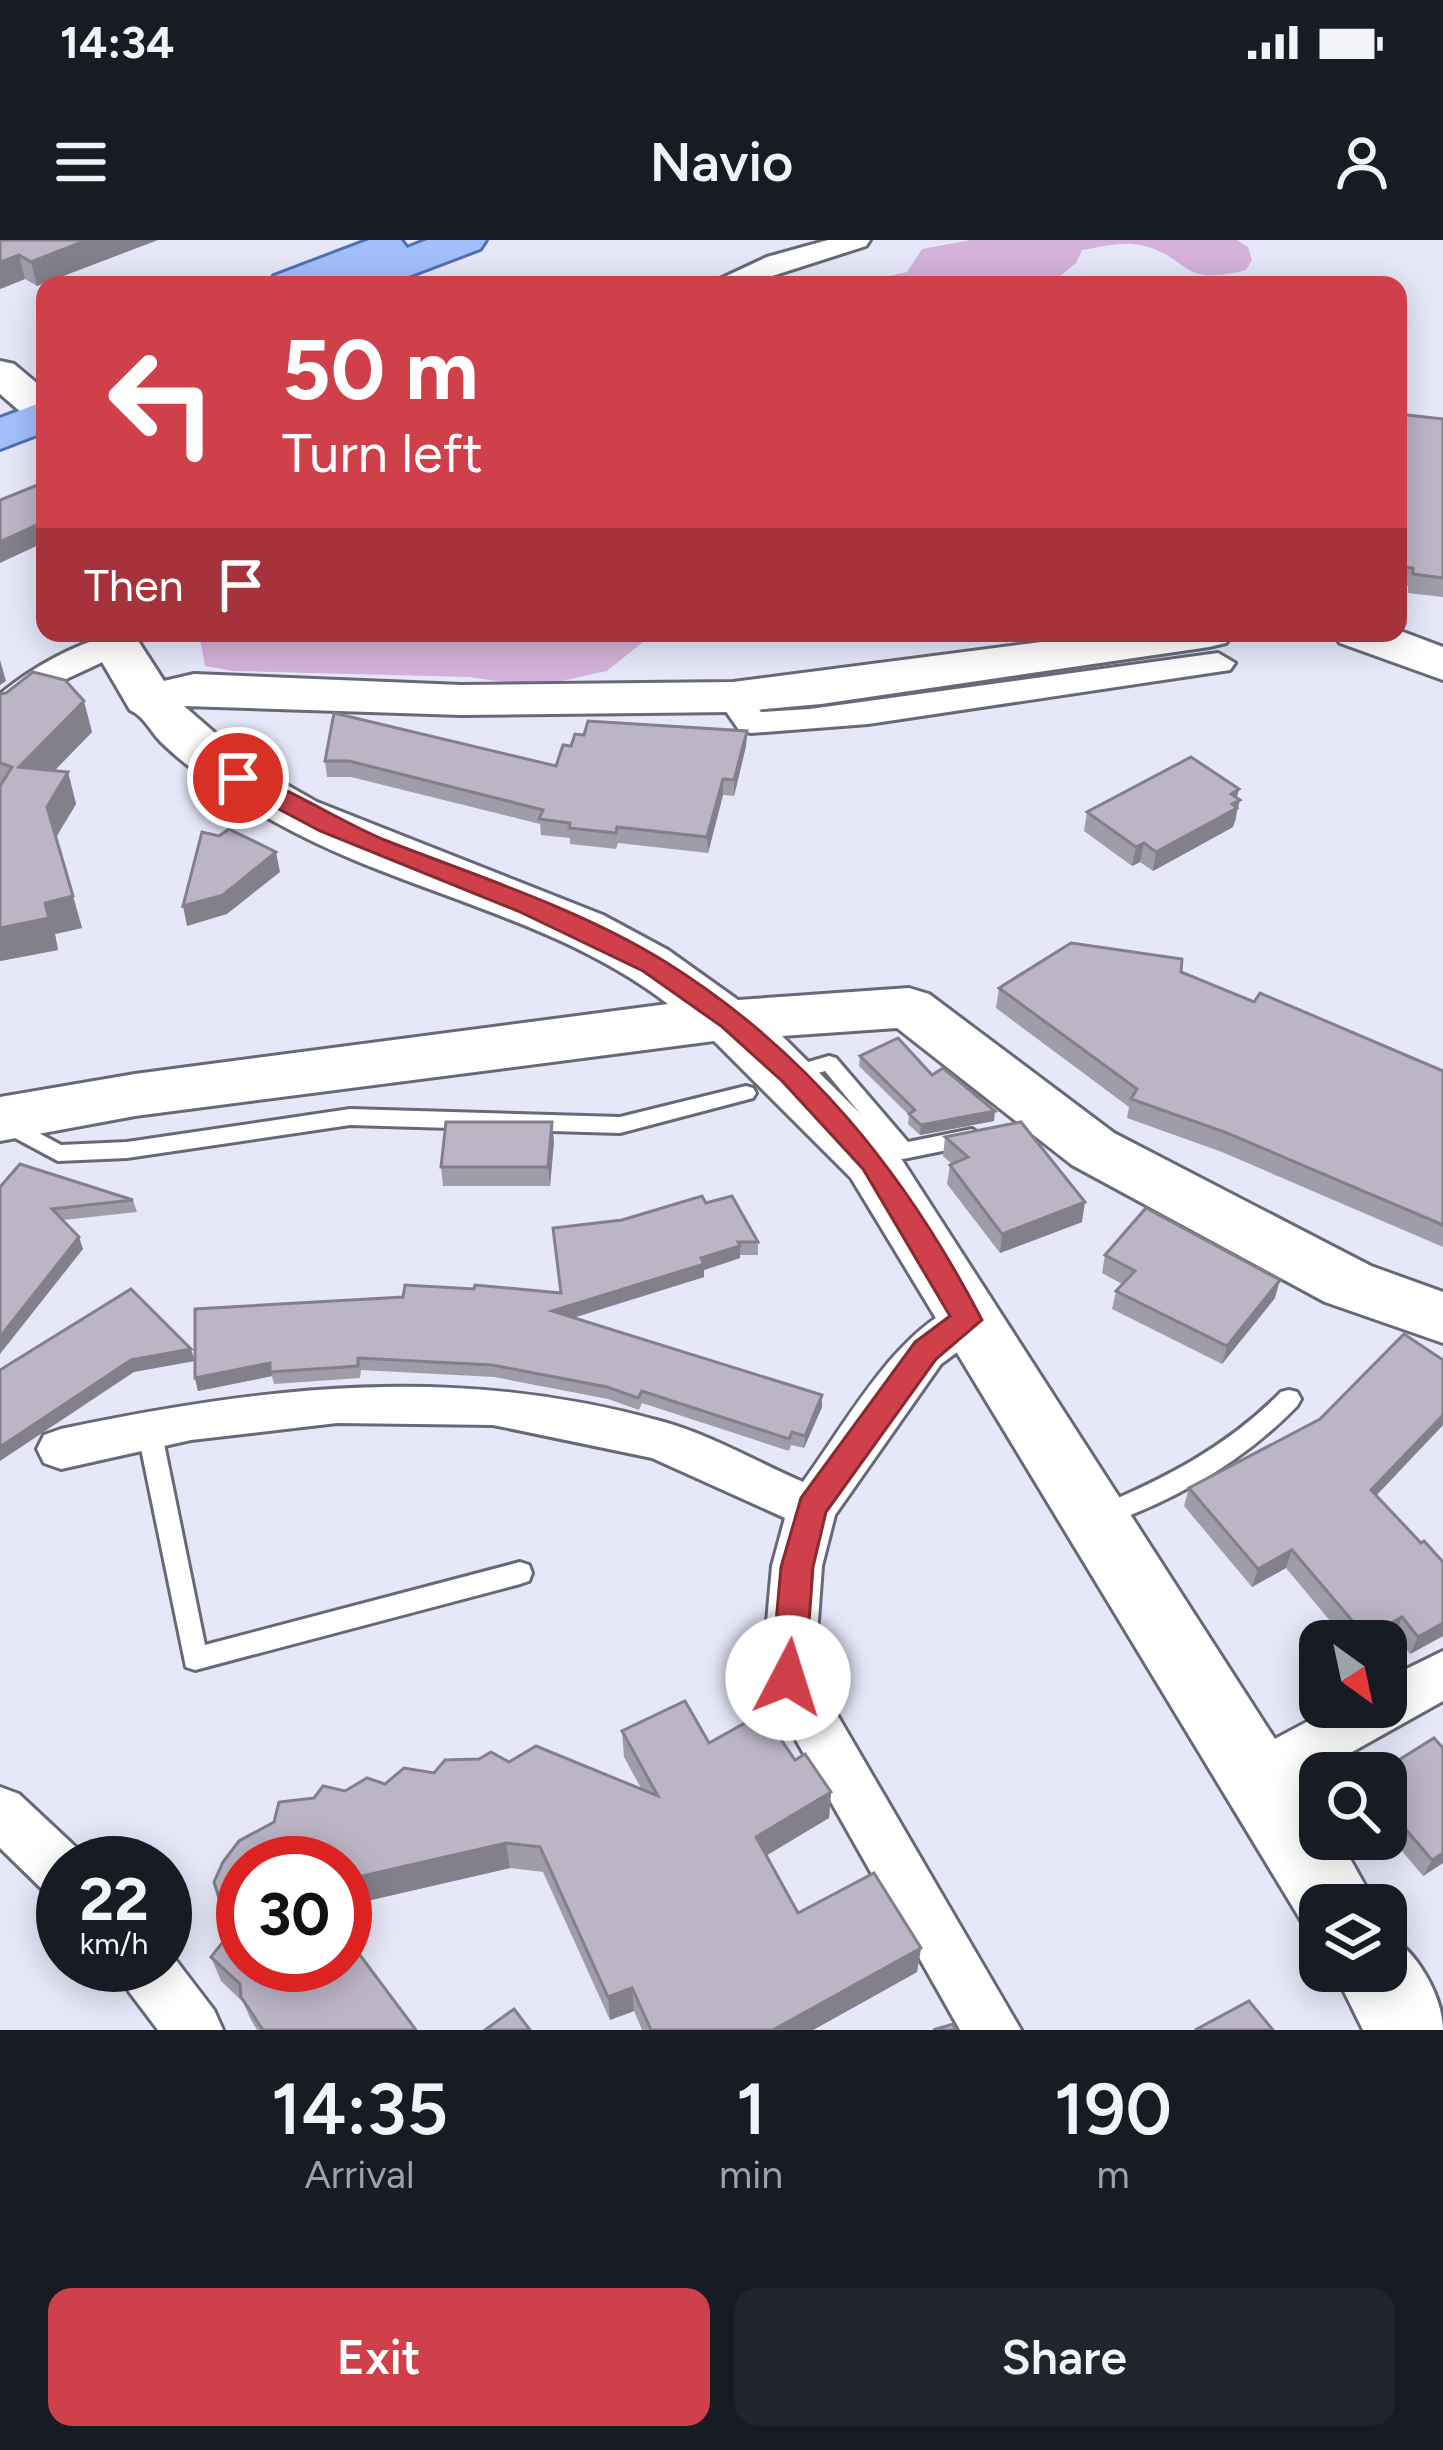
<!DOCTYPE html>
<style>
:root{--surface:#171b24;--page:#20242c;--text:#f1f3f6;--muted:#9ea1a6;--accent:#d0404b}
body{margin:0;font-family:Figtree,sans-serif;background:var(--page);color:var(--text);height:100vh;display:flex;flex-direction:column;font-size:45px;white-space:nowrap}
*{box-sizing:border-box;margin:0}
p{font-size:39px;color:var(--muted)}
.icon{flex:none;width:66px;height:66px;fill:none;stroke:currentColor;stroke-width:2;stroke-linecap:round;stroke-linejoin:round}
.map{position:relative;height:1790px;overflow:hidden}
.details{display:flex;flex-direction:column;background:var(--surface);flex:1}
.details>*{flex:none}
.hud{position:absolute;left:36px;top:36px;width:1371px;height:366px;border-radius:24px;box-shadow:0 6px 30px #0003;background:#d0404b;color:#fff;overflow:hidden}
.needle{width:78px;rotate:147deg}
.tools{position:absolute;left:1299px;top:1380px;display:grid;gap:24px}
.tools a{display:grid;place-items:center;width:108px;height:108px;border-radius:24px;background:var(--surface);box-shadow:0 6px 30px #0003;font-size:60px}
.speed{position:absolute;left:36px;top:1596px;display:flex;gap:24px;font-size:60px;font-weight:700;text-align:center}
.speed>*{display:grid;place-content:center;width:156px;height:156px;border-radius:50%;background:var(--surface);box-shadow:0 6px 30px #0003;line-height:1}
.speed small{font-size:30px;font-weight:400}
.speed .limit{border:18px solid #d22;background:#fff;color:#111}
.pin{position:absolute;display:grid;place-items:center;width:102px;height:102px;color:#fff;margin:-51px;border:6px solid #fff;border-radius:50%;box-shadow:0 3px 12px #0007}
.me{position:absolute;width:132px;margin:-66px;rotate:5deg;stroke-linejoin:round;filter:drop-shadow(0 0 9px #0008)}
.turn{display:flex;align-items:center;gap:42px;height:252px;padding:0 48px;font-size:54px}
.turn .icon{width:156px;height:156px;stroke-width:2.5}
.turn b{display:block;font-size:84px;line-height:102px}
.then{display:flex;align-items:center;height:114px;padding:0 48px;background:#0003;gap:24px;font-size:45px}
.eta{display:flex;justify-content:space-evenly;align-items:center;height:204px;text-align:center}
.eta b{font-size:72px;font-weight:600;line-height:84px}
.button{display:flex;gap:24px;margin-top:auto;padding:24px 48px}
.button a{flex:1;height:138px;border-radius:24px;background:var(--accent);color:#fff;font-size:48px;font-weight:600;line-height:138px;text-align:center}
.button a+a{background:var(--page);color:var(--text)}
.status{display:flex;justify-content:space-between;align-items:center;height:84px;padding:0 60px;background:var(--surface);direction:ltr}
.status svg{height:33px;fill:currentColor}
header{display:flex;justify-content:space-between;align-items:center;height:156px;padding:0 48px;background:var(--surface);font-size:54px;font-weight:600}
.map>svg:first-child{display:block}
</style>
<div class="status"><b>14:34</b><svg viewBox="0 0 49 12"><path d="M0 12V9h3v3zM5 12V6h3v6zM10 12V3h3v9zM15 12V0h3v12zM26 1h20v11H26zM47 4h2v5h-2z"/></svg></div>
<header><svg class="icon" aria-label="menu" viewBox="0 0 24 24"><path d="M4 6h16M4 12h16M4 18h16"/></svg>Navio<svg class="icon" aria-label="person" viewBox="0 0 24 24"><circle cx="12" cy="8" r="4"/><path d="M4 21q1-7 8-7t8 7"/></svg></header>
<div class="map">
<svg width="1443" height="1790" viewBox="0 0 1443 1790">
<rect width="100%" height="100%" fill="#e6e7f9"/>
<g fill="#d4b2d9">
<path d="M 971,0 L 1237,0 L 1248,7 L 1252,20 L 1246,30 C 1176,48 1192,16 1140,5 C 1122,1 1100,7 1082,10 L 1076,23 L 1049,45 L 850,45 L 907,32 L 922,9 Z"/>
<polygon points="199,393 654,393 607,431 561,441 517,444 469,437 234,431 205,426"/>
</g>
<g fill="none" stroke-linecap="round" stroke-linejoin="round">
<g stroke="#686978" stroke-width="6">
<g id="lane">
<polygon points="829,816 836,818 908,902 972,889 983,897 972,905 903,919 896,917 825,831 791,841 781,834 784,829"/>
<polygon points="746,846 753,848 756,853 753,858 620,893 350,885 127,918 58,921 0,890 0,872 61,905 127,902 350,869 620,877"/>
<path d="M 1289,1150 L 1297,1152 L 1301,1159 L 1297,1166 C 1242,1223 1174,1261 1099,1287 L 1090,1284 L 1087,1277 L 1090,1270 C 1162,1240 1226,1208 1281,1152 Z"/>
<polygon points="149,1179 157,1182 161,1189 205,1405 520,1322 529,1325 532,1333 529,1341 520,1344 195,1430 186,1427 137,1189 141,1182"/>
</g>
</g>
<g stroke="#686978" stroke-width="6">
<g id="street">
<polygon points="828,0 870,0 866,6 744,45 707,45 767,17"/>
<path d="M 112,395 L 129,405 L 124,412 L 64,440 L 12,480 L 0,483 L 0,454 C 32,428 72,405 112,395 Z"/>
<polygon points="1218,413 1235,423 1230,430 868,484 751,493 739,490 716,457 721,450 745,450 761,472 810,469"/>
<path d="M 967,1062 L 983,1067 L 990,1080 L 983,1093 L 941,1124 L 835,1275 L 822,1326 L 814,1435 L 1021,1790 L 960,1790 L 770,1454 L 762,1438 L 772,1326 L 785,1278 L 652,1218 L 493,1185 L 337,1183 L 191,1200 L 61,1229 L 44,1223 L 37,1209 L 44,1195 L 61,1189 C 265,1146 455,1124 660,1181 C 709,1194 757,1222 803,1242 C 845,1185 898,1085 967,1062 Z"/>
<polygon points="1443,1411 1443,1461 1277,1554 1258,1561 1239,1554 1231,1536 1239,1518 1335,1467 1386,1467 1386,1439"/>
<polygon points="0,1547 19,1554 82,1613 87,1623 63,1623 63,1658 44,1651 0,1608"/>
<polygon points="165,1706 214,1770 223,1790 158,1790 124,1745 116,1725 165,1725"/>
</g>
</g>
<g stroke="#686978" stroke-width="6">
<g id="secondary">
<polygon points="0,121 14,124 45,150 45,184 30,180 0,154"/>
<polygon points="1398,390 1443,407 1443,440 1340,403 1333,393"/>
<path d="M 85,393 L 133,393 L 164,441 L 194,434 L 461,445 L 733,442 L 1110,393 L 1233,393 L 1226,403 L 1209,407 L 821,464 L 733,472 L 461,475 L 184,466 L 252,525 L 317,562 L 603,675 L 668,710 L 738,760 L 909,748 L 929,754 L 1114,893 L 1371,1026 L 1443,1052 L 1443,1103 L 1325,1062 L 1072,925 L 897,788 L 782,796 L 893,906 L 1320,1569 L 1320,1599 L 1339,1599 L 1376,1665 L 1320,1665 L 1320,1697 L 1308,1692 L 851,938 L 714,801 L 135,876 L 0,901 L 0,857 L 135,834 L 668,764 C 550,674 402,653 275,582 C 234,559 195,535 161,502 C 150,491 144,476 130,470 Z"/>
<path d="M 1386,1695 C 1416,1708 1443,1757 1443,1790 L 1363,1790 L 1334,1731 L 1386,1731 Z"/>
</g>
</g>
<g stroke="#5170b3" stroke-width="6">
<g id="primary">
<polygon points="369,0 401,0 407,8 427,0 486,0 480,9 385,45 268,45 274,36"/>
<polygon points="45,161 45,192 0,209 0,178"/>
</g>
</g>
<use href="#lane" fill="#fff" fill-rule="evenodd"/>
<use href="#street" fill="#fff" fill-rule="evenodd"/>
<use href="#secondary" fill="#fff" fill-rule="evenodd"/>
<use href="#primary" fill="#a2bffa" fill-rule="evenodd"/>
</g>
<g fill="#a19caa">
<polygon points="0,0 148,3 37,46 25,39 0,49"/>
<polygon points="1398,174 1443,179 1443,357 1408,353 1408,346 1398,345"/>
<polygon points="0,454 92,492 54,531 68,532 76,564 56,598 82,688 55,694 58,710 0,721"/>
<polygon points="747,491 746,506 734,556 723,555 708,613 618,603 616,609 570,604 570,598 541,595 540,584 351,537 327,537 325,521 556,526 571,506 584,495"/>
<polygon points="1237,558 1236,579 1233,587 1153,631 1140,622 1132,626 1084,591 1087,572"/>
<polygon points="1181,732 1254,762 1443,831 1443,1007 1222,912 1127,878 1129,867 996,768 999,748"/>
<polygon points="860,816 932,835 994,881 920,895 908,884 909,875 859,826"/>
<polygon points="945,897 1082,982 1000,1013 947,944 950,925 952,924 943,916"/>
<polygon points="554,901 550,946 443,946 441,927"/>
<polygon points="0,947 133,960 137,972 63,980 83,1009"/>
<polygon points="706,963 758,1002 758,1015 740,1015 740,1018 704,1030 704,1037 573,1078 822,1155 822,1167 804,1208 791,1205 789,1211 642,1163 639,1170 608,1159 494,1137 361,1130 360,1138 274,1144 272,1136 198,1151 195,1138 560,1053 622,980"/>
<polygon points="1105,1015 1275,1058 1222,1124 1112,1069 1116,1051 1122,1044 1102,1033"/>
<polygon points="1443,1120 1443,1185 1377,1255 1421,1303 1443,1322 1443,1396 1410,1414 1395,1395 1384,1401 1347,1401 1286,1328 1252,1347 1184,1266 1189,1248"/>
<polygon points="685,1461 709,1503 763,1473 795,1520 805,1514 831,1552 829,1578 766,1616 798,1673 874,1633 921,1708 917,1732 813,1790 642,1790 634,1771 610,1780 543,1632 510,1628 345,1666 345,1623 243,1623 243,1725 345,1725 345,1695 416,1790 257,1790 251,1780 243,1762 221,1741 211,1717 230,1693 214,1642 223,1622 239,1601 274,1582 279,1562 314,1558 323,1546 345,1551 367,1538 385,1544 404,1528 434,1533 445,1520 479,1519 491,1512 509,1522 536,1506 642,1550 624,1517 622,1491"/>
<polygon points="1443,1508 1443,1623 1423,1636 1386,1592 1386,1533"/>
</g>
<g fill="#837f8b">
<polygon points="87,0 158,0 37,46 31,22"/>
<polygon points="19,15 25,39 0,49 0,22"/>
<polygon points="45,281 45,302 0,323 0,302"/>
<polygon points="852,393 884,393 851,400"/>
<polygon points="0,420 6,441 0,445"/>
<polygon points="84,461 92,492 28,558 19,527"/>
<polygon points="747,491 746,506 734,556 734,540"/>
<polygon points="68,532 76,564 55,598 47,567"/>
<polygon points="723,539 723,555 708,613 707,597"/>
<polygon points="1239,549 1236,561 1240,560 1233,587 1153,631 1156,612"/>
<polygon points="1144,603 1140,622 1132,626 1136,607"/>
<polygon points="276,612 280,632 227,674 187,686 183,666"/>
<polygon points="73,656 82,688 55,694 58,710 0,721 0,688 45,663"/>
<polygon points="995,871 994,881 920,895 921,885"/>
<polygon points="552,882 554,901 550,946 548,927"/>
<polygon points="1085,962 1082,982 1000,1013 1002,994"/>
<polygon points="79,997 83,1009 0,1114 0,1097"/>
<polygon points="740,1006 740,1018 704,1030 704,1037 553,1084 552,1071"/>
<polygon points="1280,1040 1275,1058 1222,1124 1227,1106"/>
<polygon points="191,1109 195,1121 134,1132 0,1221 0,1207 131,1120"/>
<polygon points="270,1123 272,1136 198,1151 195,1138"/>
<polygon points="822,1155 822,1167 804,1208 805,1196"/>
<polygon points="1443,1175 1443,1185 1364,1268 1371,1250"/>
<polygon points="1292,1310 1286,1328 1252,1347 1258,1329"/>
<polygon points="1402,1377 1395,1395 1384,1401 1364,1401 1366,1397"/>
<polygon points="1443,1383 1443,1396 1410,1414 1418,1397"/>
<polygon points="831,1552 829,1578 755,1622 756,1597"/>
<polygon points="506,1603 510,1628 345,1666 345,1640"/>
<polygon points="1443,1613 1443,1623 1423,1636 1432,1620"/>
<polygon points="921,1708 917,1732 813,1790 773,1790"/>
<polygon points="632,1748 634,1771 610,1780 608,1757"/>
</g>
<g fill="#bbb5c6" stroke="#837f8b" stroke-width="3">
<polygon points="0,0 87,0 31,22 19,15 0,22"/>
<polygon points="1398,174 1443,179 1443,338 1413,334 1413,328 1398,326"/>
<polygon points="45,242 45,281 0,302 0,260"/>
<polygon points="33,432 65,440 84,461 19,527 68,532 47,567 73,656 45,663 49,678 0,688 0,546 12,527 0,523 0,454 6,453"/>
<polygon points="334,473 556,526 563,505 571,506 575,494 584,495 588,481 747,491 734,540 723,539 707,597 617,587 616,593 569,588 570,583 539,579 543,570 349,521 325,521"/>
<polygon points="1191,517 1239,549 1231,554 1240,560 1232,564 1237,568 1156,612 1144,603 1136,607 1087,572"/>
<polygon points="229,589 276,612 223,655 183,666 202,592 219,596"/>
<polygon points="1071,703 1182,719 1181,732 1254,762 1260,753 1443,831 1443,985 1227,893 1131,859 1137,849 999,748"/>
<polygon points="898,798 932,835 943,828 995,871 921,885 909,874 915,870 860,816"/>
<polygon points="446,882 552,882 548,927 441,927"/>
<polygon points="1021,882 1085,962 1002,994 950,925 968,917 945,897"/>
<polygon points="20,924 133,960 52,969 79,997 0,1097 0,947"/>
<polygon points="702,956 706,963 732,956 758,1002 738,1002 740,1006 701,1018 704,1024 552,1071 822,1155 805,1196 792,1192 789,1199 642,1151 638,1158 607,1147 492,1125 358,1118 358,1126 270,1132 270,1123 195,1138 195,1069 403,1057 405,1045 474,1049 475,1045 561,1053 553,988 622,980"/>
<polygon points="1146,968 1280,1040 1227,1106 1116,1051 1135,1031 1105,1015"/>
<polygon points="131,1049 191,1109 131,1120 0,1207 0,1130"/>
<polygon points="1404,1094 1443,1120 1443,1175 1371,1250 1421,1303 1424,1301 1443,1322 1443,1383 1418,1397 1402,1377 1366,1397 1292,1310 1258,1329 1189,1248 1320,1179"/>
<polygon points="685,1461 709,1503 763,1473 795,1520 805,1514 831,1552 756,1597 798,1673 874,1633 921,1708 773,1790 651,1790 632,1748 608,1757 540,1607 506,1603 345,1640 345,1623 243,1623 243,1725 345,1725 345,1695 416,1790 263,1790 241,1757 240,1744 211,1717 230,1693 214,1642 223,1622 239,1601 274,1582 279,1562 314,1558 323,1546 345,1551 367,1538 385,1544 404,1528 434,1533 445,1520 479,1519 491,1512 509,1522 536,1506 658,1556 622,1491"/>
<polygon points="1434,1498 1443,1508 1443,1613 1432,1620 1386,1566 1386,1533 1378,1533"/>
<polygon points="1249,1761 1273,1790 1195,1790"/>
<polygon points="514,1769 530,1790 485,1790"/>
<polygon points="953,1784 955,1790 933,1790"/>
</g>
<path fill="#d0404b" stroke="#872a31" stroke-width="3" d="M 238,531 C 282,543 340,582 387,601 C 479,637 580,669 664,721 C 807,810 905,932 982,1080 L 936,1119 L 826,1272 L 813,1327 L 805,1438 L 800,1449 L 788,1454 L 776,1449 L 771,1438 L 781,1327 L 801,1258 L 915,1102 L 950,1076 L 863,929 L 782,841 L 721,786 L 643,731 L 518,671 L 320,591 L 230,543 L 226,538 Z"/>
</svg>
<div class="tools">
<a><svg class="needle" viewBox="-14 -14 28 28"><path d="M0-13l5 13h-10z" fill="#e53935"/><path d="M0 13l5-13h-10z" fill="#9ea1a6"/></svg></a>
<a><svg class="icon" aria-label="search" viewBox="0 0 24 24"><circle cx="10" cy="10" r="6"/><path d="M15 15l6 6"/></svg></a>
<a><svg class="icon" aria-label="layers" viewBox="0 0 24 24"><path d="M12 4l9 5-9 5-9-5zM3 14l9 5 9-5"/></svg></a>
</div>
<div class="speed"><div>22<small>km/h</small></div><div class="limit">30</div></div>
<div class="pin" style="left:238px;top:538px;background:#d93025"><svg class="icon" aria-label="arrive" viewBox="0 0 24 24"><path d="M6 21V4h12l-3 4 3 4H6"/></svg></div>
<svg class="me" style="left:788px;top:1438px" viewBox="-20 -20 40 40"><circle r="19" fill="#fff"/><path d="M0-13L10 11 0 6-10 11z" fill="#d0404b"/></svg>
<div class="hud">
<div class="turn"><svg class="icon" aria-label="left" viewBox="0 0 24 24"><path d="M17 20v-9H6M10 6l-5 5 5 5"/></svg><div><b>50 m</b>Turn left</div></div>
<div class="then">Then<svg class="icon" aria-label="arrive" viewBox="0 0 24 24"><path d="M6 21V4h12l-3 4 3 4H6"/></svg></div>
</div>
</div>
<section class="details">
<div class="eta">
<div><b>14:35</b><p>Arrival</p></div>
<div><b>1</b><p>min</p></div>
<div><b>190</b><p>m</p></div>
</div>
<div class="button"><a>Exit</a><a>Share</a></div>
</section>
